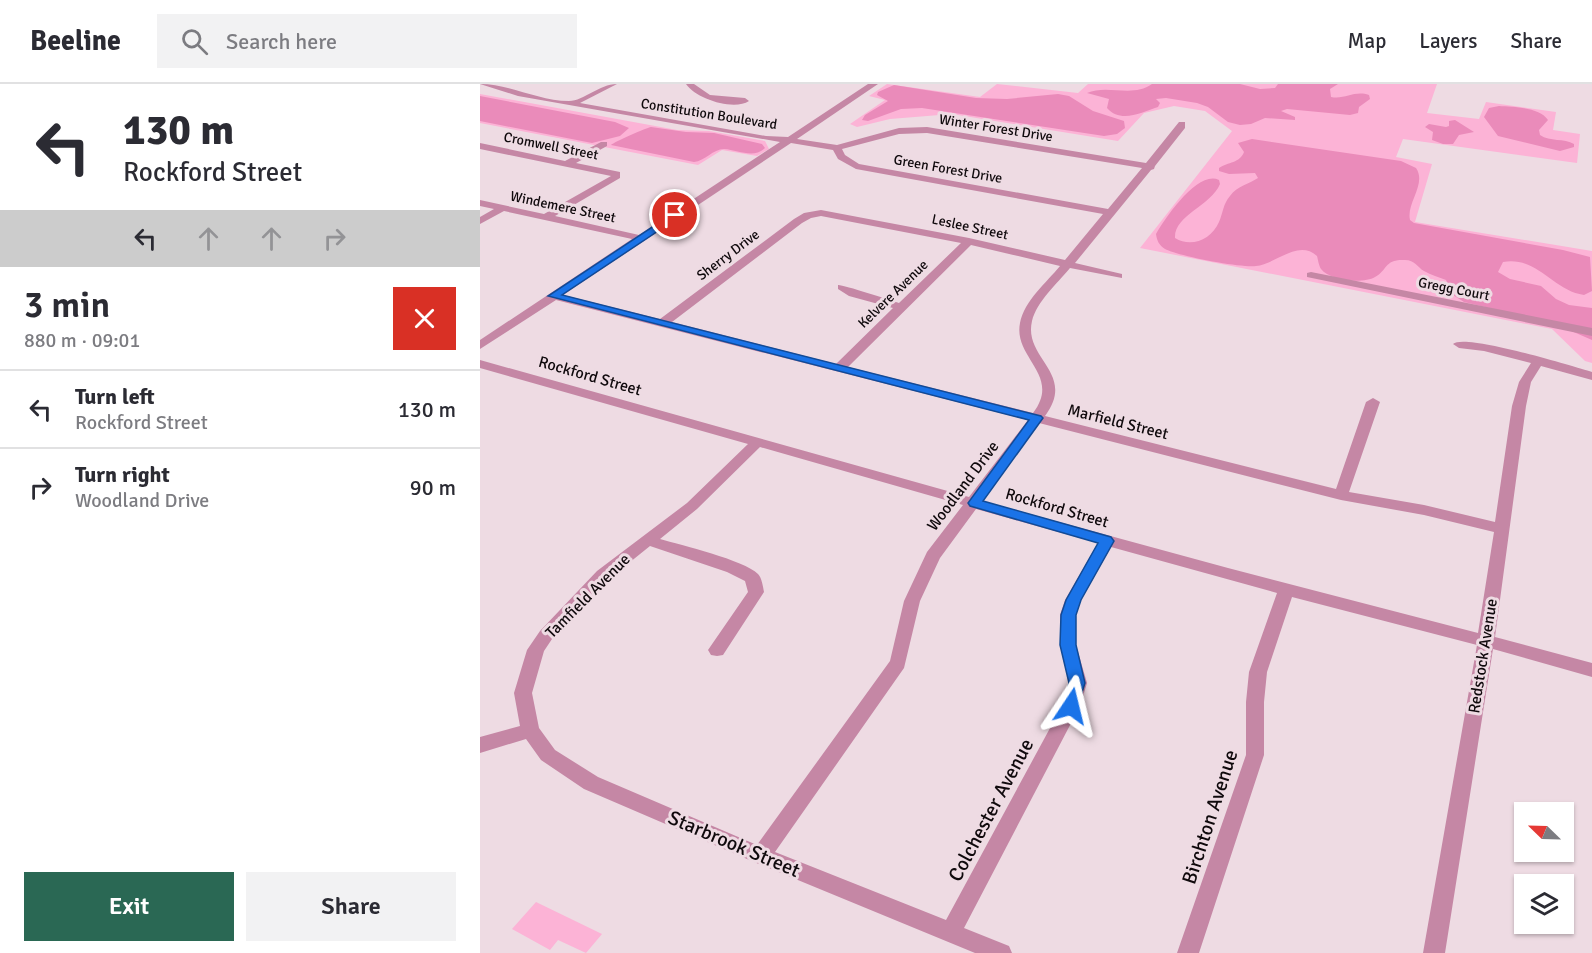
<!DOCTYPE html>
<meta charset="utf-8">
<style>
:root{--surface:#fff;--page:#f2f2f3;--text:#2b2b33;--muted:#7c7c81;--line:#e1e1e2;--accent:#2a6854}
body{margin:0;font-family:Signika,sans-serif;background:var(--page);color:var(--text);height:100vh;display:flex;flex-direction:column;font-size:22px;white-space:nowrap}
*{box-sizing:border-box;margin:0}
p{font-size:20px;color:var(--muted)}
.icon{flex:none;width:33px;height:33px;fill:none;stroke:currentColor;stroke-width:2;stroke-linecap:round;stroke-linejoin:round}
.map{position:relative;flex:1;overflow:hidden}
.drawer{display:flex;flex-direction:column;background:var(--surface);width:480px}
.drawer>*{flex:none}
.guide{background:#fff;color:var(--text);overflow:hidden}
.needle{width:39px;rotate:293deg}
.buttons{position:absolute;left:1034px;top:718px;display:grid;gap:12px}
.buttons a{display:grid;place-items:center;width:60px;height:60px;border-radius:0px;background:var(--surface);box-shadow:0 2px 4px #0004;font-size:30px}
.pin{position:absolute;display:grid;place-items:center;width:51px;height:51px;color:#fff;margin:-26px;border:3px solid #fff;border-radius:50%;box-shadow:0 2px 6px #0007}
.me{position:absolute;width:66px;margin:-33px;rotate:10deg;stroke-linejoin:round;filter:drop-shadow(0 0 4px #0008)}
.turn{display:flex;align-items:center;gap:21px;height:126px;padding:0 24px;font-size:27px}
.turn .icon{width:78px;height:78px;stroke-width:2.5}
.turn b{display:block;font-size:42px;line-height:51px}
.lanes{display:flex;align-items:center;height:57px;padding:0 24px;background:#0003;justify-content:center;gap:30px;direction:ltr}
.lanes .off{opacity:.35}
.round{display:grid;place-items:center;flex:none;width:63px;height:63px;border-radius:0px;background:var(--page)}
.summary{display:flex;align-items:center;justify-content:space-between;height:102px;padding:0 24px}
h1{font-size:36px;font-weight:600;line-height:45px}
.cta{display:flex;gap:12px;margin-top:auto;padding:12px 24px}
.cta a{flex:1;height:69px;border-radius:0px;background:var(--accent);color:#fff;font-size:24px;font-weight:600;line-height:69px;text-align:center}
.cta a+a{background:var(--page);color:var(--text)}
ul{padding:0;list-style:none}
li{display:flex;align-items:center;gap:18px;height:78px;padding:0 24px;border-top:2px solid var(--line)}
li div{flex:1}
li b{display:block;font-size:22px}
li em{font-style:normal}
header{display:flex;align-items:center;gap:36px;box-sizing:border-box;height:84px;padding:0 30px;background:var(--surface);border-bottom:2px solid var(--line)}
header strong{font-size:28px}
nav{display:flex;gap:33px;margin-inline-start:auto;font-size:21px}
.search{width:420px;height:54px;background:var(--page);display:flex;align-items:center;gap:15px;box-sizing:border-box;padding:0 21px;border-radius:0px;color:var(--muted);font-size:22px}
main{display:flex;flex:1;min-height:0}
.map>svg:first-child{display:block}
</style>
<header>
<strong>Beeline</strong>
<div class="search"><svg class="icon" aria-label="search" viewBox="0 0 24 24"><circle cx="10" cy="10" r="6"/><path d="M15 15l6 6"/></svg>Search here</div>
<nav><a>Map</a><a>Layers</a><a>Share</a></nav>
</header>
<main>
<section class="drawer">
<div class="guide">
<div class="turn"><svg class="icon" aria-label="left" viewBox="0 0 24 24"><path d="M17 20v-9H6M10 6l-5 5 5 5"/></svg><div><b>130 m</b>Rockford Street</div></div>
<div class="lanes"><svg class="icon" aria-label="left" viewBox="0 0 24 24"><path d="M17 20v-9H6M10 6l-5 5 5 5"/></svg><svg class="icon off" aria-label="ahead" viewBox="0 0 24 24"><path d="M12 20V5M6 11l6-6 6 6"/></svg><svg class="icon off" aria-label="ahead" viewBox="0 0 24 24"><path d="M12 20V5M6 11l6-6 6 6"/></svg><svg class="icon off" aria-label="right" viewBox="0 0 24 24"><path d="M7 20v-9h11M14 6l5 5-5 5"/></svg></div>
</div>
<div class="summary"><div><h1>3 min</h1><p>880 m · 09:01</p></div><a class="round" style="background:#d93025;color:#fff"><svg class="icon" aria-label="close" viewBox="0 0 24 24"><path d="M6 6l12 12M18 6L6 18"/></svg></a></div>
<ul>
<li><svg class="icon" aria-label="left" viewBox="0 0 24 24"><path d="M17 20v-9H6M10 6l-5 5 5 5"/></svg><div><b>Turn left</b><p>Rockford Street</p></div><em>130 m</em></li>
<li><svg class="icon" aria-label="right" viewBox="0 0 24 24"><path d="M7 20v-9h11M14 6l5 5-5 5"/></svg><div><b>Turn right</b><p>Woodland Drive</p></div><em>90 m</em></li>
</ul>
<div class="cta"><a>Exit</a><a>Share</a></div>
</section>
<div class="map">
<svg width="1112" height="869" viewBox="0 0 1112 869">
<rect width="100%" height="100%" fill="#eedbe3"/>
<g fill="#fcb3d6">
<polygon points="407,0 500,13 517,0 598,9 608,0 957,0 947,29 999,35 1006,18 1076,28 1073,46 1100,50 1097,79 923,55 916,73 952,80 935,138 1112,167 1112,279 1105,277 1072,245 660,164 752,47 725,27 694,22 664,29 638,57 472,30 410,35 377,43 370,40 405,16 389,12"/>
<polygon points="0,10 197,46 229,47 285,57 289,65 277,72 242,66 218,81 0,39"/>
<polygon points="56,818 122,850 106,869 78,856 70,866 32,845"/>
</g>
<g fill="#ea8bba">
<path d="M 672,0 L 760,0 L 780,5 L 795,4 L 798,0 L 858,0 L 850,5 L 851,13 C 865,16 874,6 889,11 L 890,15 L 879,23 L 878,29 L 870,31 L 807,25 L 801,27 L 815,33 L 815,36 L 785,34 L 771,40 L 760,41 L 748,38 L 728,23 L 717,19 L 686,14 L 676,15 L 680,19 L 678,23 C 662,28 641,40 627,24 L 629,15 L 607,9 C 627,0 653,14 672,0 Z"/>
<polygon points="414,1 496,14 527,15 578,10 589,12 613,27 644,37 645,44 637,50 624,52 442,24 421,25 388,37 382,36 385,31 408,17 397,11 398,8"/>
<polygon points="0,12 135,38 149,44 140,52 112,59 0,37"/>
<path d="M 1019,22 C 1034,23 1060,23 1068,36 L 1059,46 L 1060,51 C 1070,58 1084,54 1094,60 L 1094,63 L 1080,67 L 1018,52 L 1004,33 L 1009,24 Z"/>
<polygon points="975,36 994,48 979,51 973,60 963,60 952,56 953,48 945,43 949,40 966,43 969,42 969,37"/>
<path d="M 171,43 L 206,48 L 234,49 L 282,60 L 285,64 C 274,75 258,66 244,65 C 233,65 225,77 214,78 L 131,61 C 134,58 166,44 171,43 Z"/>
<path d="M 772,55 L 921,77 L 936,84 C 947,100 926,119 930,136 L 934,139 L 1083,166 L 1110,173 L 1112,207 L 1104,211 C 1073,207 1058,172 1023,178 L 1018,188 L 1030,195 L 1061,202 L 1076,215 L 1089,221 L 1112,224 L 1112,256 L 1073,239 L 984,218 L 973,211 L 966,196 C 959,193 951,191 944,187 C 937,183 935,176 925,176 C 904,175 908,186 895,193 C 883,200 850,197 841,185 C 839,182 838,176 837,172 C 818,155 796,180 776,182 C 761,184 698,172 685,165 C 679,161 677,157 676,150 C 686,133 718,86 739,96 L 740,100 C 731,122 694,131 695,154 C 711,164 731,156 739,138 C 743,129 743,120 750,112 C 757,102 769,100 778,94 L 775,89 L 749,90 L 739,87 L 739,84 C 748,78 760,79 764,68 L 758,59 Z"/>
</g>
<g fill="none" stroke-linecap="round" stroke-linejoin="round">
<g fill="#c587a5" fill-rule="evenodd">
<path d="M 0,0 C 30,0 58,17 89,17 C 104,17 119,0 137,0 L 100,19 L 286,52 L 308,53 L 388,0 L 398,0 L 317,55 L 357,61 L 419,44 L 447,43 L 666,79 L 699,38 L 705,38 L 705,44 L 675,82 L 674,85 L 671,86 L 595,179 L 642,190 L 642,194 L 590,184 C 577,200 557,217 552,237 C 543,275 597,289 565,332 L 856,405 L 886,318 L 893,314 L 900,318 L 869,408 L 944,421 L 1015,438 L 1032,322 L 1039,298 L 1051,279 L 1004,267 L 979,264 L 973,260 C 985,249 1091,282 1112,288 L 1112,296 L 1061,282 L 1051,298 L 1046,322 L 1015,553 L 1112,579 L 1112,593 L 1013,565 L 965,869 L 943,869 L 997,561 L 812,513 L 787,588 L 784,618 L 784,671 L 719,869 L 697,869 L 766,671 L 766,618 L 769,588 L 797,509 L 631,463 L 601,516 L 596,531 L 596,561 L 607,599 L 600,622 L 484,844 L 529,862 L 532,869 L 495,869 L 274,778 L 104,705 L 61,676 L 46,655 L 0,669 L 0,653 L 40,642 L 34,609 L 47,566 L 60,547 L 117,487 L 207,419 L 268,360 L 0,284 L 0,276 L 489,413 L 548,336 L 76,216 L 0,265 L 0,256 L 152,155 L 24,127 L 0,140 L 0,133 L 14,125 L 0,122 L 0,116 L 64,130 L 131,92 L 0,65 L 0,59 L 85,77 L 121,58 L 127,58 L 127,62 L 96,79 L 140,88 L 140,94 L 75,132 L 159,151 L 300,58 L 38,12 ZM 447,49 L 662,84 L 628,125 L 379,80 L 365,71 L 362,65 L 419,50 ZM 311,59 L 353,66 L 358,75 L 376,85 L 623,130 L 585,176 L 489,154 L 341,126 L 324,129 L 314,135 L 180,235 L 83,211 ZM 341,132 L 481,159 L 419,219 C 410,216 361,200 358,201 L 358,205 L 369,212 L 413,224 L 356,280 L 192,238 L 322,139 L 331,134 ZM 491,161 L 580,182 C 567,198 544,217 540,239 C 533,274 582,291 553,329 L 368,283 ZM 559,339 L 861,416 L 944,431 L 1014,448 L 998,549 L 748,484 L 502,417 ZM 280,363 L 483,421 L 447,468 L 424,517 L 410,577 L 277,761 L 118,693 L 75,666 L 59,644 L 52,609 L 64,567 L 72,555 L 129,495 L 170,462 L 247,488 L 265,497 L 268,508 L 228,566 L 231,571 L 237,572 L 243,571 L 284,508 C 283,503 282,494 278,490 C 264,476 201,461 180,455 L 217,425 ZM 496,425 L 618,459 L 585,516 L 580,531 L 580,561 L 589,599 L 582,622 L 466,836 L 295,768 L 424,584 L 440,517 L 460,474 Z"/>
<path d="M 206,0 L 214,0 L 230,11 L 265,14 L 269,17 C 254,27 216,15 206,0 Z"/>
<polygon points="831,188 1112,244 1112,252 827,193 827,189"/>
</g>
</g>
<polygon fill="#1a73e8" stroke="#114b97" stroke-width="1.5" points="195,128 200,131 199,133 82,211 561,332 563,334 503,417 631,453 634,457 601,516 596,531 596,561 605,599 596,627 591,628 585,627 583,622 589,599 580,561 581,531 586,516 618,459 490,422 488,419 549,336 68,212"/>
<g text-anchor="middle" dominant-baseline="central" stroke-width="6" stroke-linejoin="round" paint-order="stroke">
<g font-size="14" fill="#0f090c" stroke="#eedbe3">
<text transform="translate(229 30) rotate(9)">Constitution Boulevard</text>
<text transform="translate(516 44) rotate(9)">Winter Forest Drive</text>
<text transform="translate(71 62) rotate(11)">Cromwell Street</text>
<text transform="translate(468 85) rotate(10)">Green Forest Drive</text>
<text transform="translate(83 123) rotate(12)">Windemere Street</text>
<text transform="translate(490 143) rotate(12)">Leslee Street</text>
<text transform="translate(248 171) rotate(-37)">Sherry Drive</text>
<text transform="translate(974 205) rotate(11)">Gregg Court</text>
<text transform="translate(413 210) rotate(-44)">Kelvere Avenue</text>
</g>
<g font-size="16" fill="#0f090c" stroke="#eedbe3">
<text transform="translate(110 292) rotate(16)">Rockford Street</text>
<text transform="translate(638 338) rotate(14)">Marfield Street</text>
<text transform="translate(483 402) rotate(-53)">Woodland Drive</text>
<text transform="translate(577 424) rotate(16)">Rockford Street</text>
<text transform="translate(108 512) rotate(-45)">Tamfield Avenue</text>
<text transform="translate(1003 572) rotate(-81)">Redstock Avenue</text>
</g>
<g font-size="20" fill="#0f090c" stroke="#eedbe3">
<text transform="translate(511 726) rotate(-62)">Colchester Avenue</text>
<text transform="translate(730 733) rotate(-72)">Birchton Avenue</text>
<text transform="translate(254 760) rotate(23)">Starbrook Street</text>
</g>
</g>
</svg>
<div class="buttons">
<a><svg class="needle" viewBox="-14 -14 28 28"><path d="M0-13l5 13h-10z" fill="#e53935"/><path d="M0 13l5-13h-10z" fill="#7c7c81"/></svg></a>
<a><svg class="icon" aria-label="layers" viewBox="0 0 24 24"><path d="M12 4l9 5-9 5-9-5zM3 14l9 5 9-5"/></svg></a>
</div>
<div class="pin" style="left:195px;top:131px;background:#d93025"><svg class="icon" aria-label="arrive" viewBox="0 0 24 24"><path d="M6 21V4h12l-3 4 3 4H6"/></svg></div>
<svg class="me" style="left:591px;top:622px" viewBox="-20 -20 40 40"><path d="M0-17L14 15 0 8-14 15z" fill="#1a73e8" stroke="#fff" stroke-width="4"/></svg>
</div>
</main>
